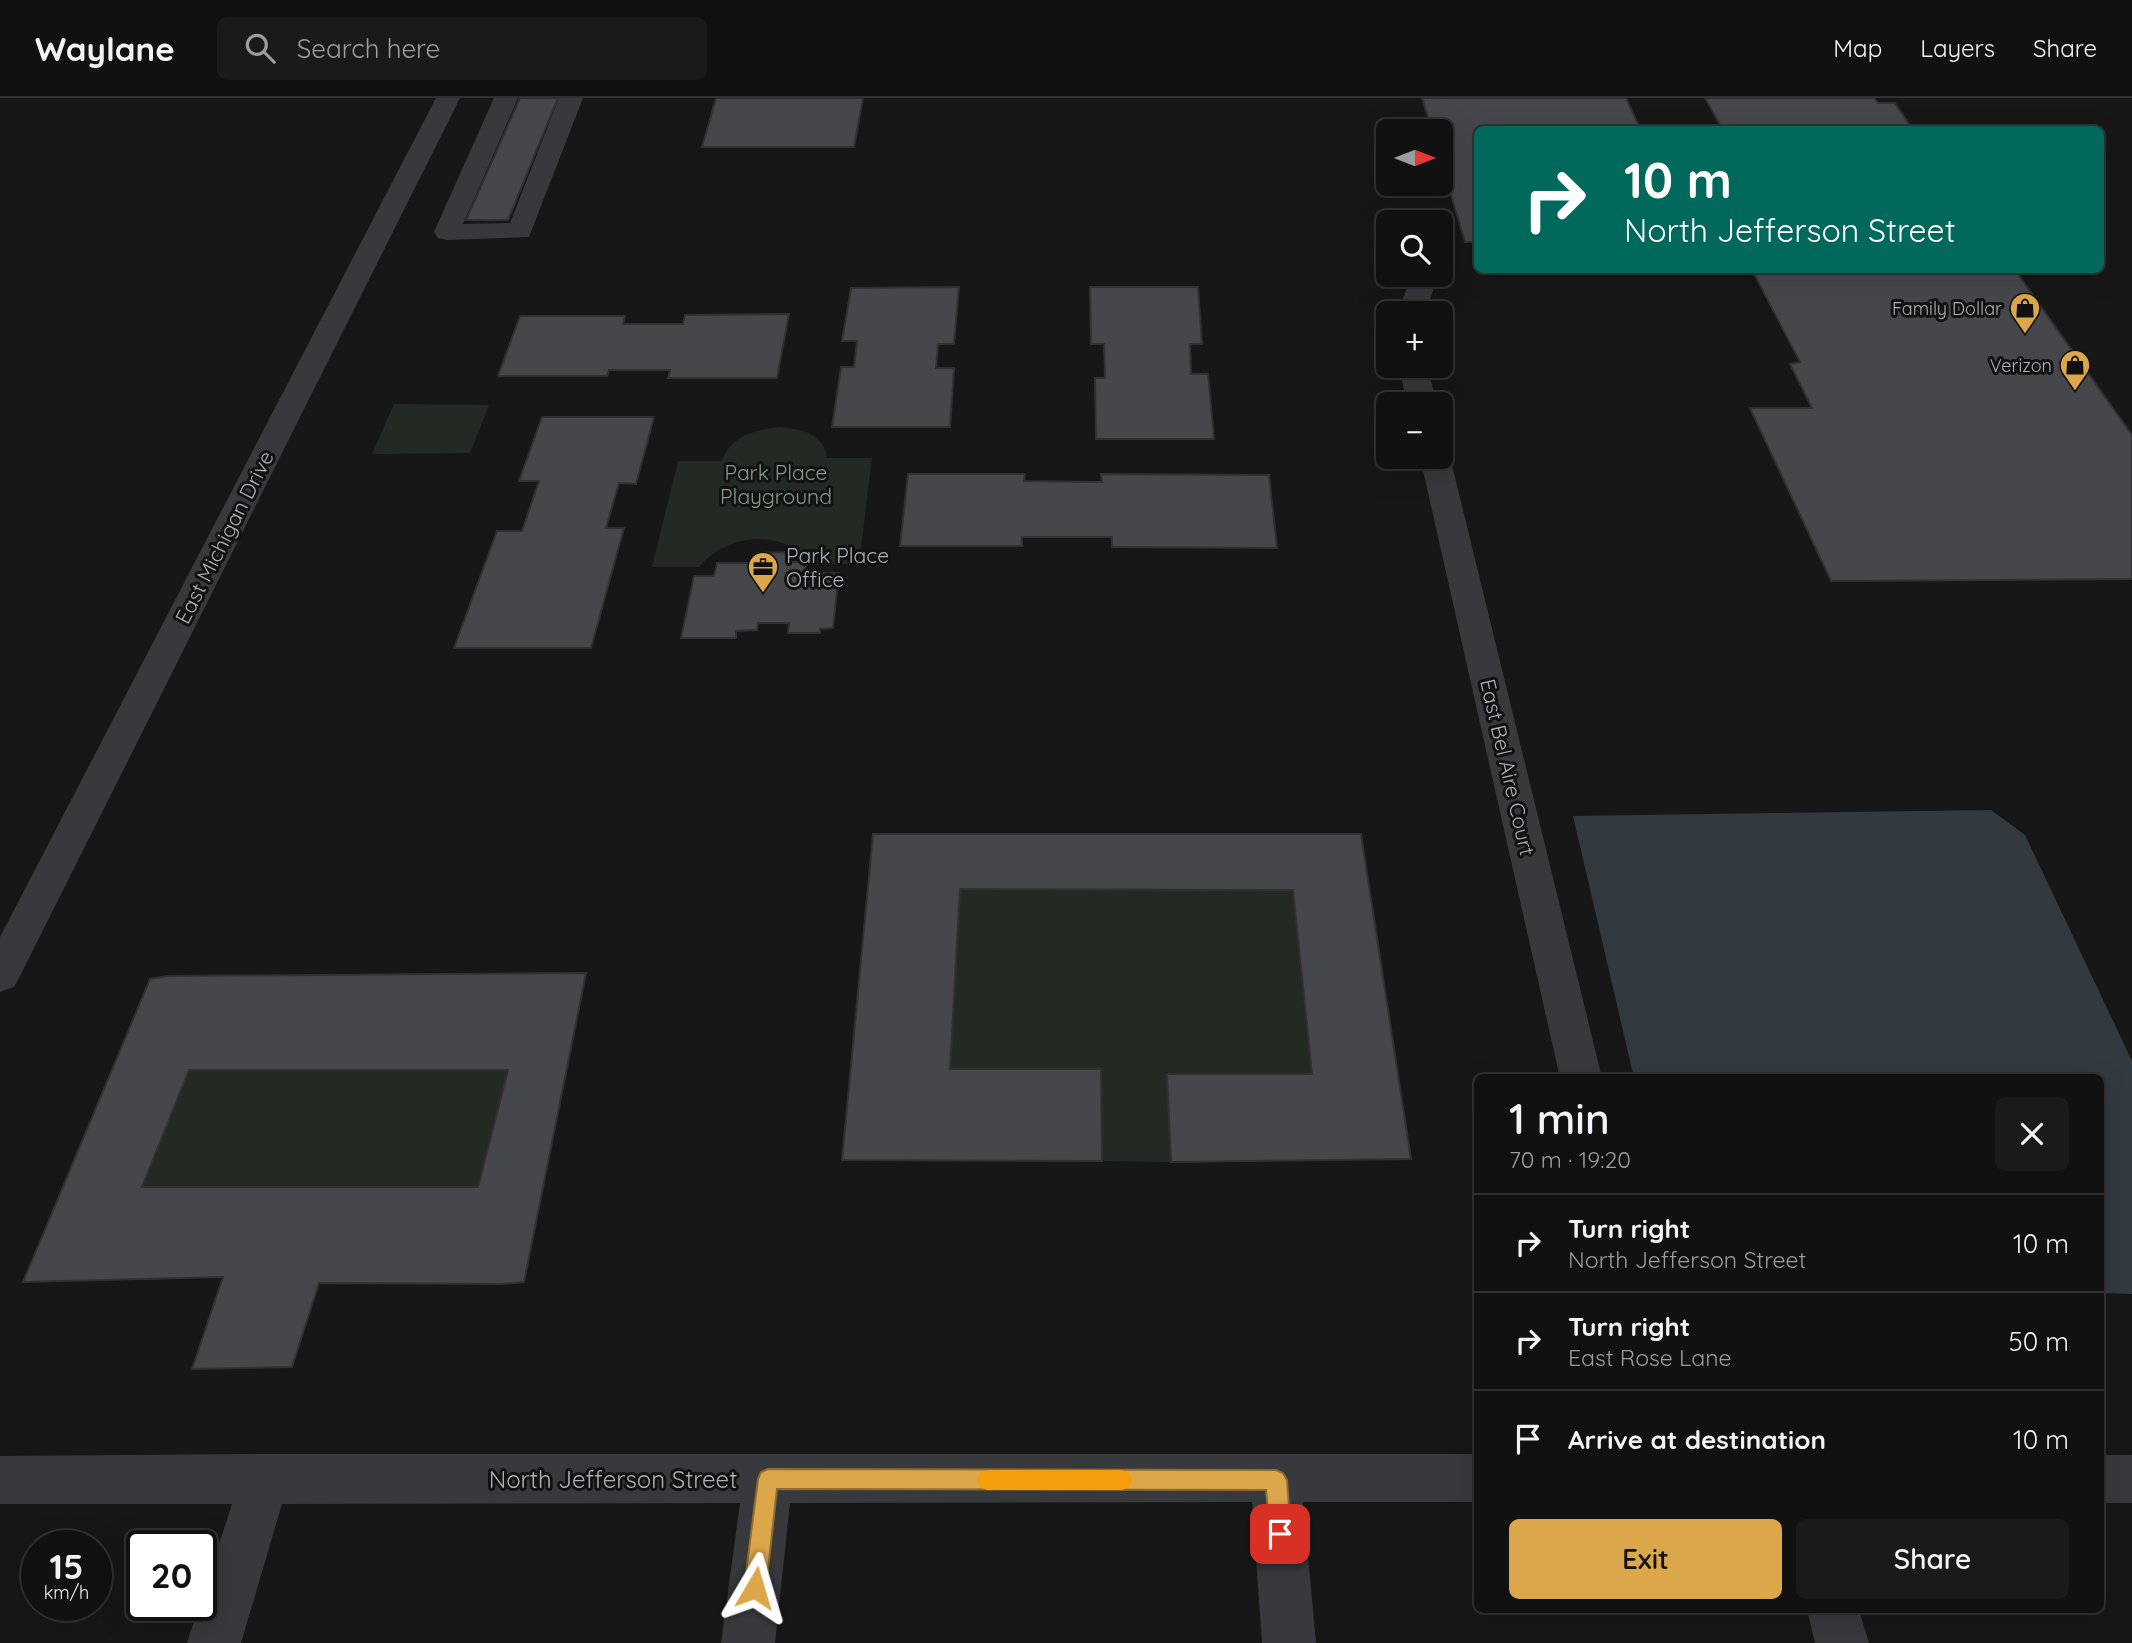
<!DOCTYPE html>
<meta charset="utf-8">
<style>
:root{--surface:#111112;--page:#1a1a1b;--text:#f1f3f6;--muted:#9c9d9f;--line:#303132;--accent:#dca64b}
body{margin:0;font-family:Quicksand,sans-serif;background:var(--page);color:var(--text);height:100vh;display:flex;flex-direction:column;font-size:26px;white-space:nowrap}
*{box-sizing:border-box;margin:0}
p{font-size:23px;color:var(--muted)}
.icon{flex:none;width:38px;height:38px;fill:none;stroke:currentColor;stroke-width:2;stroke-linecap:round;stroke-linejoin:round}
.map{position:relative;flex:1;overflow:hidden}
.sheet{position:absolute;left:1474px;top:976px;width:630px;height:539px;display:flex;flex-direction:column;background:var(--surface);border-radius:10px;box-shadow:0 7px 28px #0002,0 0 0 2px var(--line)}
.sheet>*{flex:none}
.hud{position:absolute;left:1474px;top:28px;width:630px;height:147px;border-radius:10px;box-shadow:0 7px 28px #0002,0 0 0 2px var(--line);background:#00695c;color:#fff;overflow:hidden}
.needle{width:46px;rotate:90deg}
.buttons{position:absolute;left:1376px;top:21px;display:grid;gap:14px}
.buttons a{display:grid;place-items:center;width:77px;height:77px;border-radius:10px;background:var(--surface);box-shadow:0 7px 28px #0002,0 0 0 2px var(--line);font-size:35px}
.speed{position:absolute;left:21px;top:1432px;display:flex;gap:14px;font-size:35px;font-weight:700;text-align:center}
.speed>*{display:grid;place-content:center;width:91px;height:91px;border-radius:50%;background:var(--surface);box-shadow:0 7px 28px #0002,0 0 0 2px var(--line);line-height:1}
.speed small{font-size:18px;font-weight:400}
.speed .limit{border:4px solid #111;border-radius:10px;background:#fff;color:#111}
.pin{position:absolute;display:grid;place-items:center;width:60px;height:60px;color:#fff;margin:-30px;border-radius:14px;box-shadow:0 4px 10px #0006}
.me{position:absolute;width:77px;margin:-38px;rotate:7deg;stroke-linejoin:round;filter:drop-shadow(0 0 5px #0008)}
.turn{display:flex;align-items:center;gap:24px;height:147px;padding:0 35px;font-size:32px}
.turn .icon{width:91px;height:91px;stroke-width:2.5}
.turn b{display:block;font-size:49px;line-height:60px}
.round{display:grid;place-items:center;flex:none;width:74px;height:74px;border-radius:10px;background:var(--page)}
.headline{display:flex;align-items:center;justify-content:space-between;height:119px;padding:0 35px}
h1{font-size:42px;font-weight:600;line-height:52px}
.primary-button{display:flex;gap:14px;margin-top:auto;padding:14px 35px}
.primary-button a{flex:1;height:80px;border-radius:10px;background:var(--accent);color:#111;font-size:28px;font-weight:600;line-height:80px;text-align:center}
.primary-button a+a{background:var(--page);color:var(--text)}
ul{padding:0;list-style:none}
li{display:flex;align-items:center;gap:21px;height:98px;padding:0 35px;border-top:2px solid var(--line)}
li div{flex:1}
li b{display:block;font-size:26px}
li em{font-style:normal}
header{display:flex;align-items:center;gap:42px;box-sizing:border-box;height:98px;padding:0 35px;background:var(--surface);border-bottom:2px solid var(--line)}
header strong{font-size:33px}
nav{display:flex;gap:38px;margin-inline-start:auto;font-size:24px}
.search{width:490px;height:63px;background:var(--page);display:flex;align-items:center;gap:18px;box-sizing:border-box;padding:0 24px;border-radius:10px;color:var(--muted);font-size:26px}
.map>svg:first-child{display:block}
</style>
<header>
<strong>Waylane</strong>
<div class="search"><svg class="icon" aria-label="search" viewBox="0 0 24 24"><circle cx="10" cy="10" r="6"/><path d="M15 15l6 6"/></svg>Search here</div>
<nav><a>Map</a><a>Layers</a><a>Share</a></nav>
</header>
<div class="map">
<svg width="2132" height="1545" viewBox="0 0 2132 1545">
<rect width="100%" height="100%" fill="#171718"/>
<g fill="#232a24">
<polygon points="394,306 489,307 470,355 372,356"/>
<path d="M 780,329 C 801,331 824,335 827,360 L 872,360 L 859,466 L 815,467 C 783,431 730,433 699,469 L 652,469 L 678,363 L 722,363 C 731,337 756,332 780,329 Z"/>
<polygon points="960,791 1293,792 1312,976 1167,976 1171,1064 1102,1063 1100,971 950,971"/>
<polygon points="189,972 508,972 478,1089 142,1089"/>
</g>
<polygon fill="#323a40" points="1991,712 2025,737 2132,963 2132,1196 2100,1195 2100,980 1634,980 1573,718"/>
<g fill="#46474b" stroke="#313134" stroke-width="2" fill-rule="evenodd">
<polygon points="520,0 558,0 508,122 466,122"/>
<polygon points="716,0 863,0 854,49 702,49"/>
<polygon points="1422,0 1626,0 1641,32 1477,32 1477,144 1465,144 1440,60 1440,33 1432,33"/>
<polygon points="1705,0 1874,0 1878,5 1895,5 1913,32 1723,32"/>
<polygon points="1752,172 2015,172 2132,337 2132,481 1831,483 1750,310 1812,310 1790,266 1800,264"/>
<polygon points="959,189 954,246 938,246 936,270 954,270 950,329 832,329 841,269 854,269 857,243 842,243 851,190"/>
<polygon points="1090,189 1198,189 1202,246 1190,246 1191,276 1208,276 1214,341 1096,341 1095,280 1105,280 1104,246 1091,246"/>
<polygon points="789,216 777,280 668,280 670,272 609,272 607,278 498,278 520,218 625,218 623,226 683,226 685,217"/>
<polygon points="542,319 654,319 636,386 619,385 606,430 624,430 591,550 454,550 497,433 522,433 539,383 519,383"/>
<polygon points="908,376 1025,376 1024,383 1102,384 1101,376 1269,377 1277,450 1112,449 1112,439 1022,439 1022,448 900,448"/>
<polygon points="792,454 790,464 806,464 804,475 839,475 833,530 820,531 820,535 788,535 789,525 758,525 757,532 736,533 736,540 681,540 694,478 714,478 717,465 755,465 757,455"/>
<polygon points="873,736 1361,736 1411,1061 1171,1064 1167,976 1312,976 1293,792 960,791 950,971 1101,971 1102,1063 842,1062"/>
<path d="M 586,875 L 524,1184 L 501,1186 L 319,1185 L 292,1269 L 192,1271 L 223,1179 L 23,1184 L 150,881 L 168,878 ZM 189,972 L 508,972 L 478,1089 L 142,1089 Z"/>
</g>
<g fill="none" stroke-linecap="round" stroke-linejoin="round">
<g fill="#38393d" fill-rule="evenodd">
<polygon points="436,0 460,0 20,878 14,889 0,894 0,839"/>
<polygon points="494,0 518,0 463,126 510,125 559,0 583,0 529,139 447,142 438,140 434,134"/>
<polygon points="1425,177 1432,178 1436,184 1425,215 1397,215 1412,178"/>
<polygon points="1399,268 1427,268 1437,306 1407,306"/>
<polygon points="1440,351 1446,353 1450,359 1602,980 1560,980 1420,359 1440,359"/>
<polygon points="265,1356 1477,1356 1477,1404 1303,1404 1316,1545 1262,1545 1252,1404 790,1405 775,1545 721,1545 740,1405 282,1406 241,1545 187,1545 232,1406 0,1406 0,1358"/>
<rect x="2100" y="1357" width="32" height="48"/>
<polygon points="1807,1512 1859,1512 1869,1545 1815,1545"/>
</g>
</g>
<polygon fill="#dca64b" stroke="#8f6c31" stroke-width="2" points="768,1371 1276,1372 1283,1375 1287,1382 1291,1436 1288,1444 1280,1447 1273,1444 1270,1436 1266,1392 777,1391 766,1490 762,1498 755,1501 747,1498 744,1490 758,1381 761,1374"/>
<polygon fill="#f59e0b" points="987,1372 1122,1372 1129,1375 1132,1382 1129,1389 1122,1392 987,1392 980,1389 977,1382 980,1375"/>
<defs>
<g id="shop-pin" transform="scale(1.575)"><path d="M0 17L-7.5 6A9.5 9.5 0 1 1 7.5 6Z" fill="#dca64b" stroke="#121213"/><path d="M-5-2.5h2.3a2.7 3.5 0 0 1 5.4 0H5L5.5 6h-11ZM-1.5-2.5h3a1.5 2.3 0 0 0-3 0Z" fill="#111"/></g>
<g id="office-pin" transform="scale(1.575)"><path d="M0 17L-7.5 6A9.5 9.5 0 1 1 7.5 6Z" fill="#dca64b" stroke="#121213"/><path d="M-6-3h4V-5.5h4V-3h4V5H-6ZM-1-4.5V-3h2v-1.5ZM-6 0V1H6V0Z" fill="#111"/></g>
</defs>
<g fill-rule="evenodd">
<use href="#shop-pin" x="2025" y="210"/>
<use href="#shop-pin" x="2075" y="267"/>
<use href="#office-pin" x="763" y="469"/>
</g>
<g text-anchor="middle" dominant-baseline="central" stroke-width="6" stroke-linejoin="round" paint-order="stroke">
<g font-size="18" fill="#abafb7" stroke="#121213" text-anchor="end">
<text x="2002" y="210">Family Dollar</text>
<text x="2052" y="267">Verizon</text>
</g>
<g font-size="21" fill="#849f85" stroke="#121213">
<text x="776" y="374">Park Place<tspan x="776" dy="24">Playground</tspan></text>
</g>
<g font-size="21" fill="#abafb7" stroke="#121213">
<text transform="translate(224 439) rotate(-63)">East Michigan Drive</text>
<text transform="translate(1508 669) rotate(77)">East Bel Aire Court</text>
</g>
<g font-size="21" fill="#abafb7" stroke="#121213" text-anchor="start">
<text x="786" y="457">Park Place<tspan x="786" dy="24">Office</tspan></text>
</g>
<g font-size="24" fill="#abafb7" stroke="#121213">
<text x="613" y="1381">North Jefferson Street</text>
</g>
</g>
</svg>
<div class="buttons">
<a><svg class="needle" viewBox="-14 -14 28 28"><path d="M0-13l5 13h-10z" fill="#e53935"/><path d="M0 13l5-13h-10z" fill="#9c9d9f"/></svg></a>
<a><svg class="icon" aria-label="search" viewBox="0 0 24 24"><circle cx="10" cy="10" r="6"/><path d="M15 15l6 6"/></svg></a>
<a>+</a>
<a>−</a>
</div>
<div class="speed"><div>15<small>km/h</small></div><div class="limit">20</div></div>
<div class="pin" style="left:1280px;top:1436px;background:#d93025"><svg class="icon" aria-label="arrive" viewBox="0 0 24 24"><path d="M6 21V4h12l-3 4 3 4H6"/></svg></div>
<svg class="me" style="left:755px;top:1490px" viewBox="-20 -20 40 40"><path d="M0-17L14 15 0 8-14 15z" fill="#dca64b" stroke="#fff" stroke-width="4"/></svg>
<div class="hud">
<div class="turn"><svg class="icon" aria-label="right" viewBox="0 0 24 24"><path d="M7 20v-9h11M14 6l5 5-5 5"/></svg><div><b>10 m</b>North Jefferson Street</div></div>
</div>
<section class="sheet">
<div class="headline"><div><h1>1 min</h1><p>70 m · 19:20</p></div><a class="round"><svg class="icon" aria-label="close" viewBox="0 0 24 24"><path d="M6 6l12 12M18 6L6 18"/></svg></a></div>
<ul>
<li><svg class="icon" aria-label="right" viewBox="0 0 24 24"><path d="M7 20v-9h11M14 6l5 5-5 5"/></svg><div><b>Turn right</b><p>North Jefferson Street</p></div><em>10 m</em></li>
<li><svg class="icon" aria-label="right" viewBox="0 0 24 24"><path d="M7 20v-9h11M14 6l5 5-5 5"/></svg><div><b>Turn right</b><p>East Rose Lane</p></div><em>50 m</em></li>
<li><svg class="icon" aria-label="arrive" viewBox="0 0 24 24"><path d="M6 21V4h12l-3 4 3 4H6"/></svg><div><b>Arrive at destination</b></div><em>10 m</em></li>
</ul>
<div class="primary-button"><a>Exit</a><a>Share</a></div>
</section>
</div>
